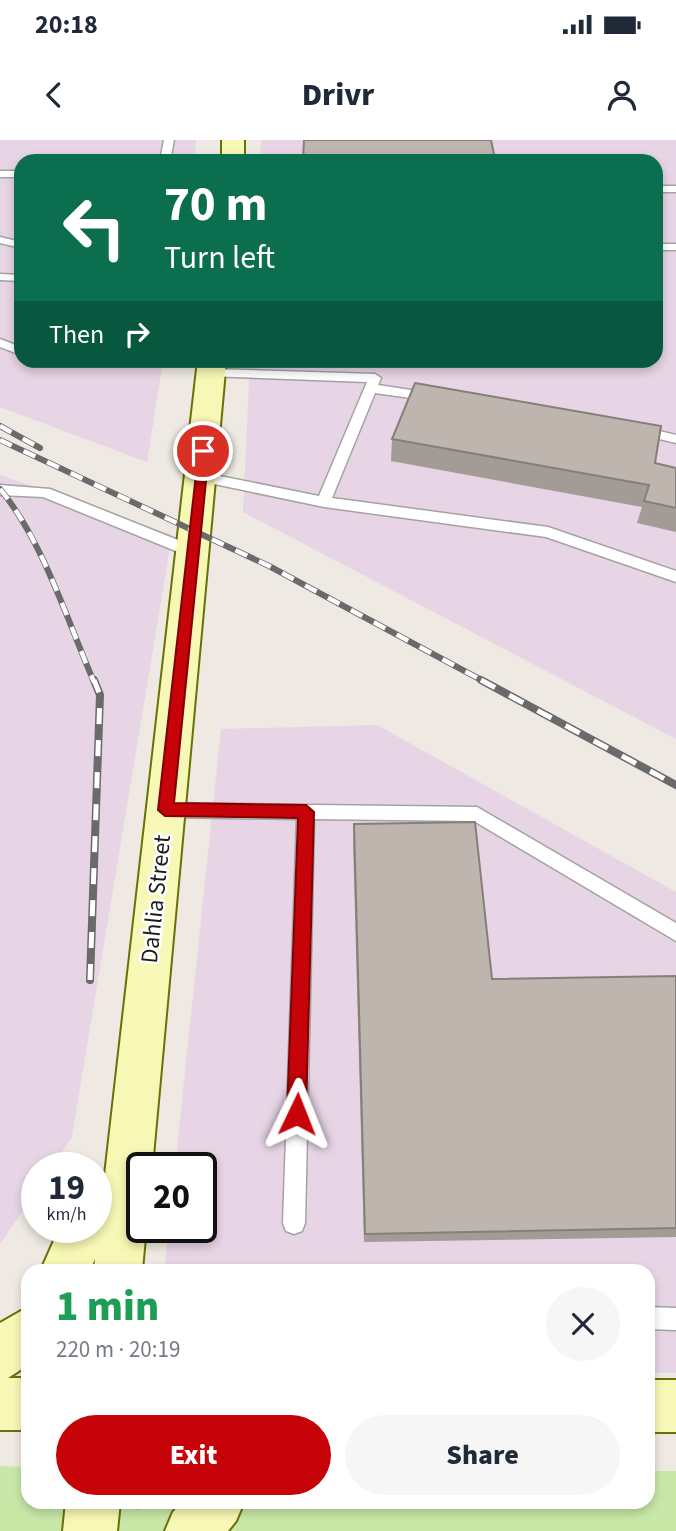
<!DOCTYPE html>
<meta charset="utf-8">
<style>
:root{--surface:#fff;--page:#f6f6f7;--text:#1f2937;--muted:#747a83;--accent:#c60308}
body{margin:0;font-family:"Source Sans 3",sans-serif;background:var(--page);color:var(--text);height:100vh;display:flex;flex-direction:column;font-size:26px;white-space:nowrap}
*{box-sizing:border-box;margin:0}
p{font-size:23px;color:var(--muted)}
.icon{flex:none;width:38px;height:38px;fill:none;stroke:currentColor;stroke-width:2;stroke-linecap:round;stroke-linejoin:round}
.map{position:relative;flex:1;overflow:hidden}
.sheet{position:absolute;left:21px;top:1124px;width:634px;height:245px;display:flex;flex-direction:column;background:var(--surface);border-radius:21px;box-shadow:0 4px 10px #0003}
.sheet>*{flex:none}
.guide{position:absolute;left:14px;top:14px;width:649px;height:214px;border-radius:21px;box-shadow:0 4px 10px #0003;background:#0b6e4f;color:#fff;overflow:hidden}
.speed{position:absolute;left:21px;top:1012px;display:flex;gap:14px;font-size:35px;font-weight:700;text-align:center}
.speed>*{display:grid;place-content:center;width:91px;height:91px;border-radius:50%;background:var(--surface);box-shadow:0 4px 10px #0003;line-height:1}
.speed small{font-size:18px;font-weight:400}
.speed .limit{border:4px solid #111;border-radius:10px;background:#fff;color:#111}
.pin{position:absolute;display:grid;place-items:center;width:60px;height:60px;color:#fff;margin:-30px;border:4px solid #fff;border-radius:50%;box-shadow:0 2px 7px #0007}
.me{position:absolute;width:77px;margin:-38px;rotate:2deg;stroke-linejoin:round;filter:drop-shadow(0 0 5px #0008)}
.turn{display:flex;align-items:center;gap:24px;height:147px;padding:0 35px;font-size:32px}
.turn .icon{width:91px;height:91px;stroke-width:2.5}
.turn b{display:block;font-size:49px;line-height:60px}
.then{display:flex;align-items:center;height:66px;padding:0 35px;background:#0003;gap:14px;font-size:26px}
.round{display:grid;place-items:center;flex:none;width:74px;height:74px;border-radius:37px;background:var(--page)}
.overview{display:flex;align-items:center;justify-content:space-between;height:119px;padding:0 35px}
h1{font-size:42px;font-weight:800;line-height:52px;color:#1e9e55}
.primary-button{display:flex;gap:14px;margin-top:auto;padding:14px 35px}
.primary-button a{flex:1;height:80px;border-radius:42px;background:var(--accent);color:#fff;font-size:28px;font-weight:800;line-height:80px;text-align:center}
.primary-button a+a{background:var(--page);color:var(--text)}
.status{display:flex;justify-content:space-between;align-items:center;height:49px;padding:0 35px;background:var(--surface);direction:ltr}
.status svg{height:19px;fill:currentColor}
header{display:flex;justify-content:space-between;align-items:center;height:91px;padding:0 35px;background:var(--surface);font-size:32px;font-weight:800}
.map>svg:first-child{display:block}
</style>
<div class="status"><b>20:18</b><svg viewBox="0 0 49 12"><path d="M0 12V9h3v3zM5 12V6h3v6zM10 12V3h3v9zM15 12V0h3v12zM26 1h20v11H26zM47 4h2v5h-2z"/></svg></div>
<header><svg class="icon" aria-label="back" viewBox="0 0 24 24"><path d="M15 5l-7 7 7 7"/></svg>Drivr<svg class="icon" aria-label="person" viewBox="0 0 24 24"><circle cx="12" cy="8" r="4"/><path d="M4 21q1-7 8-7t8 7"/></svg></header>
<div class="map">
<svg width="676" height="1391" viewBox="0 0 676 1391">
<rect width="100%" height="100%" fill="#eee9e2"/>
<g fill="#e7d4e4">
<polygon points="0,0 196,0 195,21 21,21 21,220 163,221 147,322 0,267"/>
<polygon points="261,0 676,0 676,599 243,372 250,221 656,220 656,21 260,21"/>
<polygon points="0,335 172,395 72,997 52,1027 37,1027 37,1050 0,1104"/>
<polygon points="377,585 676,752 676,1233 648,1233 648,1130 164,1130 169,1087 201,1087 201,1027 175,1027 221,589"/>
</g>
<polygon fill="#c9e8a8" points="0,1326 28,1327 28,1362 648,1362 648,1331 676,1331 676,1391 0,1391"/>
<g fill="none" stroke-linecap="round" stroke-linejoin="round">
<g stroke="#a3a3a3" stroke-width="3">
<g id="lane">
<polygon points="164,0 174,0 170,21 160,21"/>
<rect x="0" y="31" width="21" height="6"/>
<rect x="656" y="46" width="20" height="6"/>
<polygon points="0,97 21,102 21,108 0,103"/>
<rect x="656" y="104" width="20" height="6"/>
<polygon points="0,134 21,135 21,141 0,140"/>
<polygon points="0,199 21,207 21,215 0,207"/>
<polygon points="41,220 53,220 53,221 47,225"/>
<polygon points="211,229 375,234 381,238 378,245 437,254 438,257 432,261 375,253 332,358 548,387 676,431 676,442 546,397 324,367 195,340 195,334 200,332 319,356 367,242 207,236 205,233"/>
<polygon points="639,286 676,295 676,303 634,293 632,290"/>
<polygon points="0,345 50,349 198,408 200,412 193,417 188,416 43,357 0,355"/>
<polygon points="165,663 477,667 676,783 676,801 474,681 314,679 305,1083 302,1091 294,1094 286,1091 283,1083 297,679 165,677 159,675 156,670 159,665"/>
<polygon points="648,1167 676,1168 676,1190 648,1189"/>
</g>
</g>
<g stroke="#687006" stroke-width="4">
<g id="secondary">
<rect x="222" y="0" width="22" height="21"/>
<polygon points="198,220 226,220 152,1027 142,1027 142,1087 146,1087 142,1130 94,1130 95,1119 90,1130 41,1130 60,1087 96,1087 96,1068 101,1070"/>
<polygon points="28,1167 28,1225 8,1238 28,1238 28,1290 0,1290 0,1183"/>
<rect x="648" y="1240" width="28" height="52"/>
<polygon points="66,1362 120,1362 117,1391 63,1391"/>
<polygon points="182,1362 244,1362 236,1381 228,1391 165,1391 173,1372"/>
</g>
</g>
<polyline stroke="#f77469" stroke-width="5" stroke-dasharray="4.5 4.5" stroke-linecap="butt" points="136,1367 158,1364"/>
<use href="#lane" fill="#fff" fill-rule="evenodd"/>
<use href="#secondary" fill="#f7f8b5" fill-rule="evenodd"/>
<g stroke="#6a6a6a" stroke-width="6">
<g id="rail-far1">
<polyline points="0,286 40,308"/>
<polyline points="0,300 269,426 485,542"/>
<path d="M 0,349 C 43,401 67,480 94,542"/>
</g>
</g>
<g stroke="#6a6a6a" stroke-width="8">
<g id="rail">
<polyline points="481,540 676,645"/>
<polyline points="90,840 100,555 94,540"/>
</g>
</g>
<use href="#rail-far1" stroke="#fff" stroke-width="4.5" stroke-dasharray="13" stroke-linecap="butt"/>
<use href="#rail" stroke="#fff" stroke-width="5" stroke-dasharray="16" stroke-linecap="butt"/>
</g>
<g fill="#a39c96">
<polygon points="304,0 495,19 494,21 303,21"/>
<polygon points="21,167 21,187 16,171"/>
<polygon points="392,299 655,323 676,328 676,392 637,383 642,367 391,321"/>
<polygon points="354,684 492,839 676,836 676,1097 364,1102 353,702"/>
</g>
<g fill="#beb5ae" stroke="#857f7a" stroke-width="2">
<polygon points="304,0 491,0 495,19 303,20"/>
<polygon points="415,243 661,286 655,323 676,328 676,368 644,361 649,345 392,299"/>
<polygon points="475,682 492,839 676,836 676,1088 365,1094 354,684"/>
</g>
<polygon fill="#c60308" stroke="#810205" stroke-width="2" points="199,308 209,311 174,663 306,665 314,672 306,974 303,980 297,983 290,980 287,974 298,678 165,676 158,670"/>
<g text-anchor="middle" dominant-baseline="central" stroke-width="5" stroke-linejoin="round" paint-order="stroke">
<g font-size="24" fill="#1c1c1c" stroke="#fff">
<text transform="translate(156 759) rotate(-84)">Dahlia Street</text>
</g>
</g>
</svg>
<div class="speed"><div>19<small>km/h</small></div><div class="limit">20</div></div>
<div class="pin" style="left:203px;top:311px;background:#d93025"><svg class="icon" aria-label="arrive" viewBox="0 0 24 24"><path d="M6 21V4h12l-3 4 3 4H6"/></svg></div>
<svg class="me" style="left:297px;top:974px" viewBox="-20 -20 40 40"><path d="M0-17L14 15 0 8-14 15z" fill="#c60308" stroke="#fff" stroke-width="4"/></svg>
<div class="guide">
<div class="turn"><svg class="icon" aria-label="left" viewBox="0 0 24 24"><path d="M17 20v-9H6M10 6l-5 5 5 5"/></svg><div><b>70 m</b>Turn left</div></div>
<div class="then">Then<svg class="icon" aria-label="right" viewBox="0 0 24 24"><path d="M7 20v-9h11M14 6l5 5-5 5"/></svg></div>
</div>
<section class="sheet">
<div class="overview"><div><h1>1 min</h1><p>220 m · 20:19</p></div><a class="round"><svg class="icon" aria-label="close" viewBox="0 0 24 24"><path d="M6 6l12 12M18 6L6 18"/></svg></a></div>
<div class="primary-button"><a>Exit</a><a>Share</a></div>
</section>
</div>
